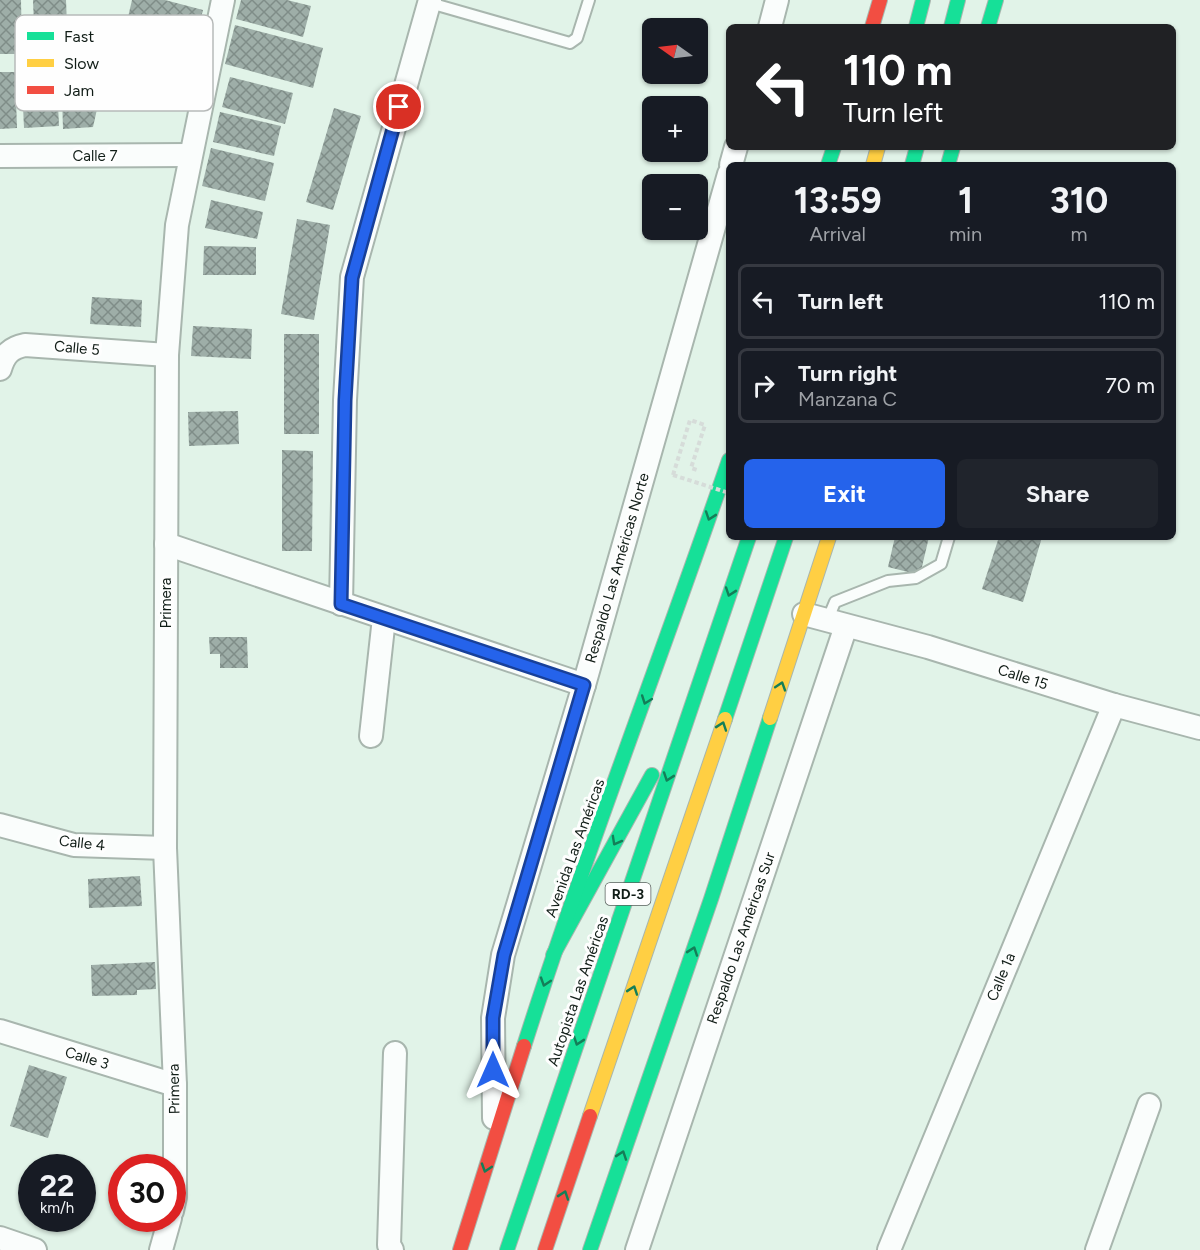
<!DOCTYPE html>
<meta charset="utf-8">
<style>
:root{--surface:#171b24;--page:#20242c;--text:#f1f3f6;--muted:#9ea1a6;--line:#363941;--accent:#2563eb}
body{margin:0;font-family:Figtree,sans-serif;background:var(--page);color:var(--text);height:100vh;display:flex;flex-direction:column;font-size:22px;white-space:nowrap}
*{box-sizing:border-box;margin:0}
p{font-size:20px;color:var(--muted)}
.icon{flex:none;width:33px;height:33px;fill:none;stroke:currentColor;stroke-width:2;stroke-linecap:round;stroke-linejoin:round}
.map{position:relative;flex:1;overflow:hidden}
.sheet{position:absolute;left:726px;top:162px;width:450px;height:378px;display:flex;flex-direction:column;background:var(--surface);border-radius:9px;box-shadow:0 2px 4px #0004}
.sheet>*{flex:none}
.hud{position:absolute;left:726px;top:24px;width:450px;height:126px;border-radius:9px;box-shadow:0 2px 4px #0004;background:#202124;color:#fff;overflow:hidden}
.needle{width:39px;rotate:284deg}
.tools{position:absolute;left:642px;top:18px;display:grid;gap:12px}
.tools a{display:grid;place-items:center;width:66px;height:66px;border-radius:9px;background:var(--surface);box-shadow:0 2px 4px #0004;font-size:30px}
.speed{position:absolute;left:18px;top:1154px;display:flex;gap:12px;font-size:30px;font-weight:700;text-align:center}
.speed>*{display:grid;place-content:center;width:78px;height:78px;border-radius:50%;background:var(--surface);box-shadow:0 2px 4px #0004;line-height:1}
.speed small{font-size:15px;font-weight:400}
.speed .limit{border:9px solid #d22;background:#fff;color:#111}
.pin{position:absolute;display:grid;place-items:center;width:51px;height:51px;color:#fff;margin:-26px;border:3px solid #fff;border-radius:50%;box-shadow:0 2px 6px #0007}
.me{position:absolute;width:66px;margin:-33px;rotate:0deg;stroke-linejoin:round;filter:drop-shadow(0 0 4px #0008)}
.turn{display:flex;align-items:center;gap:21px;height:126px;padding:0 18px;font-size:27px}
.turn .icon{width:78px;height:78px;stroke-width:2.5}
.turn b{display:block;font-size:42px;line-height:51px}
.eta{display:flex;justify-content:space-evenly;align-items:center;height:102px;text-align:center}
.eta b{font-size:36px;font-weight:700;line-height:42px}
.cta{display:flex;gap:12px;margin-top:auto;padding:12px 18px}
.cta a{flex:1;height:69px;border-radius:9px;background:var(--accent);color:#fff;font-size:24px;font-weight:700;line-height:69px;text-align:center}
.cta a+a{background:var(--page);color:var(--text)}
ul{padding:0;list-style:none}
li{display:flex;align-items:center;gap:18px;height:75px;margin:0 12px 9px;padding:0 6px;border:3px solid var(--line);border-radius:9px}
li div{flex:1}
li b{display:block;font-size:22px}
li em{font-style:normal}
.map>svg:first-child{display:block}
</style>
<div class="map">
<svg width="1200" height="1250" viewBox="0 0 1200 1250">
<defs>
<pattern id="building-cross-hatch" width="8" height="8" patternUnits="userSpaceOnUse" patternTransform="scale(1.5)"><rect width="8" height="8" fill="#9eaea8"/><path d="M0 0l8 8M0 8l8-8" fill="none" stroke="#7f8d88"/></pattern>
</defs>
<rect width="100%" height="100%" fill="#e1f3e8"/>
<g fill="url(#building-cross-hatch)">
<polygon points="0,0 21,0 22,54 0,54"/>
<polygon points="33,0 66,0 68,51 35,53"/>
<polygon points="132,0 165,0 203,10 193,48 125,30"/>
<polygon points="241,0 287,0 311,6 303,37 236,19"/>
<polygon points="235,25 323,48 313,88 225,64"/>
<polygon points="95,54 109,56 93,127 63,129 61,66 94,65"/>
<polygon points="56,61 59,126 24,128 21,62"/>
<polygon points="0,72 15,72 17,128 0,129"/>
<polygon points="230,77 293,93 285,124 222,107"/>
<polygon points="334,108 361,116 333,210 306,202"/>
<polygon points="220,112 281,126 274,156 213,142"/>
<polygon points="211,148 274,163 265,201 202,186"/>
<polygon points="211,200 263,212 257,239 205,228"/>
<polygon points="297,219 330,225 314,320 281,314"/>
<polygon points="204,246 256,247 256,275 203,275"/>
<polygon points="92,297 142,300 141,327 90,324"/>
<polygon points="193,326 252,329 251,359 191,356"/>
<rect x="284" y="334" width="35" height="100"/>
<polygon points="238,411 239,444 189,446 188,412"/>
<polygon points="282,450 313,451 312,551 282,551"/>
<polygon points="895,537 929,537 920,575 888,567"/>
<polygon points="999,537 1042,537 1023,602 982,589"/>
<polygon points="209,637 247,637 248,668 220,668 220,654 210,654"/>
<polygon points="140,876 142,906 89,908 88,879"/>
<polygon points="155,962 156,989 137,990 137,995 92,996 91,965"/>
<polygon points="29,1065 67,1077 48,1138 10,1126"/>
</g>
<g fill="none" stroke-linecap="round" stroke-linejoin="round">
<g stroke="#a8b6ae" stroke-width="14">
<g id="lane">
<polyline points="430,3 570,43 577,38 589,0"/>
<polyline points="827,621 835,602 888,581 916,578 941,564 949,537"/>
</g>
</g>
<g stroke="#a8b6ae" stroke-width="26">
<g id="street">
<polyline points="770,27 777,0"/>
<polyline points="0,156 190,155"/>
<polyline points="731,165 736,147"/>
<path d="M 0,369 C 4,355 10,348 25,345 L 167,355"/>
<polyline points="166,544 584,685"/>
<polyline points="341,604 345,400 352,277 430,0"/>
<polyline points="804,614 928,647 1114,705 1200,728"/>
<polyline points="371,736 384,618"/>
<polyline points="0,825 74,845 165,848"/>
<polyline points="0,1031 175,1085"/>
<polyline points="494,1118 493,1018 503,955 584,685 729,174"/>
<polyline points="172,1211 175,1197 175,1085 165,848 167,355 177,225 223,0"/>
<polyline points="0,1238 35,1250"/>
<polyline points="161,1250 170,1218"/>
<polyline points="392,1250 389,1245 395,1053"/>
<polyline points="637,1250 846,626"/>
<polyline points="889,1250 1114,705"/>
<polyline points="1097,1250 1149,1105"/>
</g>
</g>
<g stroke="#a8b6ae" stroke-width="16">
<g id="fast">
<polyline points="916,27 923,0"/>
<polyline points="951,27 958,0"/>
<polyline points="988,27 996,0"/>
<polyline points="828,165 834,147"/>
<polyline points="912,165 917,147"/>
<polyline points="948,165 953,147"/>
<polyline points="725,719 786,537"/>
<polyline points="553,955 652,775"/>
<path d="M 524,1046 C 587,848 662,656 729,460"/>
<polyline points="507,1250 749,537"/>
<polyline points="590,1250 711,899 770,718"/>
</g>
</g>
<g stroke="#a8b6ae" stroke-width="16">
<g id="slow">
<polyline points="873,165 878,147"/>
<polyline points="770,718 829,537"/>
<polyline points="590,1116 725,719"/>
</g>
</g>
<g stroke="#a8b6ae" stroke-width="16">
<g id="jam">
<polyline points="872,27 880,0"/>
<polyline points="460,1250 524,1046"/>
<polyline points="545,1250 590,1116"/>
</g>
</g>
<polyline stroke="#d6dcd9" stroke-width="4" stroke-dasharray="4.5 3" stroke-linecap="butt" points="673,475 690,420 705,425 691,468 697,470"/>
<use href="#lane" stroke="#fafdfc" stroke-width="10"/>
<use href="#street" stroke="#fafdfc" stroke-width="22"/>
<use href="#fast" stroke="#16e098" stroke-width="14"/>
<use href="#slow" stroke="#ffcf43" stroke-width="14"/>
<use href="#jam" stroke="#f24e42" stroke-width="14"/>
<polyline stroke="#d6dcd9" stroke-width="4" stroke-dasharray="4.5 3" stroke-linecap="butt" points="673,475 729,493"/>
</g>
<defs><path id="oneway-chevron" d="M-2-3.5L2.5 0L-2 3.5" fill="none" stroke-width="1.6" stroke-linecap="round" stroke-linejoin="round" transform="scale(1.5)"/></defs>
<g stroke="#147e58">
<use href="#oneway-chevron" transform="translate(710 516) rotate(109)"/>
<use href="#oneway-chevron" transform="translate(730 592) rotate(109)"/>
<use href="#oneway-chevron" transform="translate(781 686) rotate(-72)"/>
<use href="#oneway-chevron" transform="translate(646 700) rotate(110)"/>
<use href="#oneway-chevron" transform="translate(722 726) rotate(-71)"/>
<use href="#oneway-chevron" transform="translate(668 777) rotate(109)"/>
<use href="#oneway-chevron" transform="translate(616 841) rotate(119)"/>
<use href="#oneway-chevron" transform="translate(693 951) rotate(-71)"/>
<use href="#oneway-chevron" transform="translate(545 982) rotate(108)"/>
<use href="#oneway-chevron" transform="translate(633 990) rotate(-71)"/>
<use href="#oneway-chevron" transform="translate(578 1041) rotate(109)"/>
<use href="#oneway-chevron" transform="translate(622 1155) rotate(-71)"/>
<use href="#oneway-chevron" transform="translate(486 1168) rotate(108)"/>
<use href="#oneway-chevron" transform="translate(564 1195) rotate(-71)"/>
</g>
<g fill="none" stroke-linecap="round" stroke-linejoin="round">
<g stroke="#184099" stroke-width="15">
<polyline id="route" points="399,107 352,278 345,400 341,604 584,685 504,955 493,1018 493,1070"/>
</g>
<use href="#route" stroke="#2563eb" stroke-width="10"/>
</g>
<g text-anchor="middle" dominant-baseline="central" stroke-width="6" stroke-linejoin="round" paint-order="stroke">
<rect fill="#fefefe" stroke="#58605c" stroke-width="1.5" x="605.5" y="883" width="45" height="22" rx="4.5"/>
<g font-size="14" font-weight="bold" fill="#111d17">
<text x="628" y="894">RD-3</text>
</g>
<g font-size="15" fill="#111d17" stroke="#fefefe">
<text x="95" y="156">Calle 7</text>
<text transform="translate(77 348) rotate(5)">Calle 5</text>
<text transform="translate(617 568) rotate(-74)">Respaldo Las Américas Norte</text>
<text transform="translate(166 603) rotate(-90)">Primera</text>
<text transform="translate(1023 677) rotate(18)">Calle 15</text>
<text transform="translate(82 843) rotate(6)">Calle 4</text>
<text transform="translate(575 848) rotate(-70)">Avenida Las Américas</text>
<text transform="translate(741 938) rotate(-71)">Respaldo Las Américas Sur</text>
<text transform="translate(1001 977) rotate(-67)">Calle 1a</text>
<text transform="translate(578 991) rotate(-71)">Autopista Las Américas</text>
<text transform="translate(87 1058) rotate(17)">Calle 3</text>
<text transform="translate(174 1089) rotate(-91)">Primera</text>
</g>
</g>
<rect x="15" y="15" width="198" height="96" rx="9" fill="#fefefe" stroke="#b7bab9" stroke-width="1.5"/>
<rect x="27" y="32" width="27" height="8" fill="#16e098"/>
<rect x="27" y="59" width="27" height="8" fill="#ffcf43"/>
<rect x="27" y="86" width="27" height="8" fill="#f24e42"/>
<g font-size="16" fill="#111d17">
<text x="64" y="42">Fast</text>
<text x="64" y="69">Slow</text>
<text x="64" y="96">Jam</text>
</g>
</svg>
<div class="tools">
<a><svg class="needle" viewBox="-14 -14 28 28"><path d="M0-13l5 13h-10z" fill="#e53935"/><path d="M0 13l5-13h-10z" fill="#9ea1a6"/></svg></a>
<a>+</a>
<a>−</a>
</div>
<div class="speed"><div>22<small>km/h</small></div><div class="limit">30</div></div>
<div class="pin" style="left:399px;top:107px;background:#d93025"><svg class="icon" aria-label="arrive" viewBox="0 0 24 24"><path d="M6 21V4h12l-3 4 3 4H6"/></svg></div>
<svg class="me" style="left:493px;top:1070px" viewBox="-20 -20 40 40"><path d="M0-17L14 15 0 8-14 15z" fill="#2563eb" stroke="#fff" stroke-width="4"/></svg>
<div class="hud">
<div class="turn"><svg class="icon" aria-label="left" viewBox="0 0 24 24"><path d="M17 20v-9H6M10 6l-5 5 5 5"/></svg><div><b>110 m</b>Turn left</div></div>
</div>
<section class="sheet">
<div class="eta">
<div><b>13:59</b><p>Arrival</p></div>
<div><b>1</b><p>min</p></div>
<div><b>310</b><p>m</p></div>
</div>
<ul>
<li><svg class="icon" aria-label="left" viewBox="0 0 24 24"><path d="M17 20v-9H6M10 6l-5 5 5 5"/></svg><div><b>Turn left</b></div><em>110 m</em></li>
<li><svg class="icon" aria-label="right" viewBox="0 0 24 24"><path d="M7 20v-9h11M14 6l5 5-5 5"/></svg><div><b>Turn right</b><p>Manzana C</p></div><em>70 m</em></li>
</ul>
<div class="cta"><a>Exit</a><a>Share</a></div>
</section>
</div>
